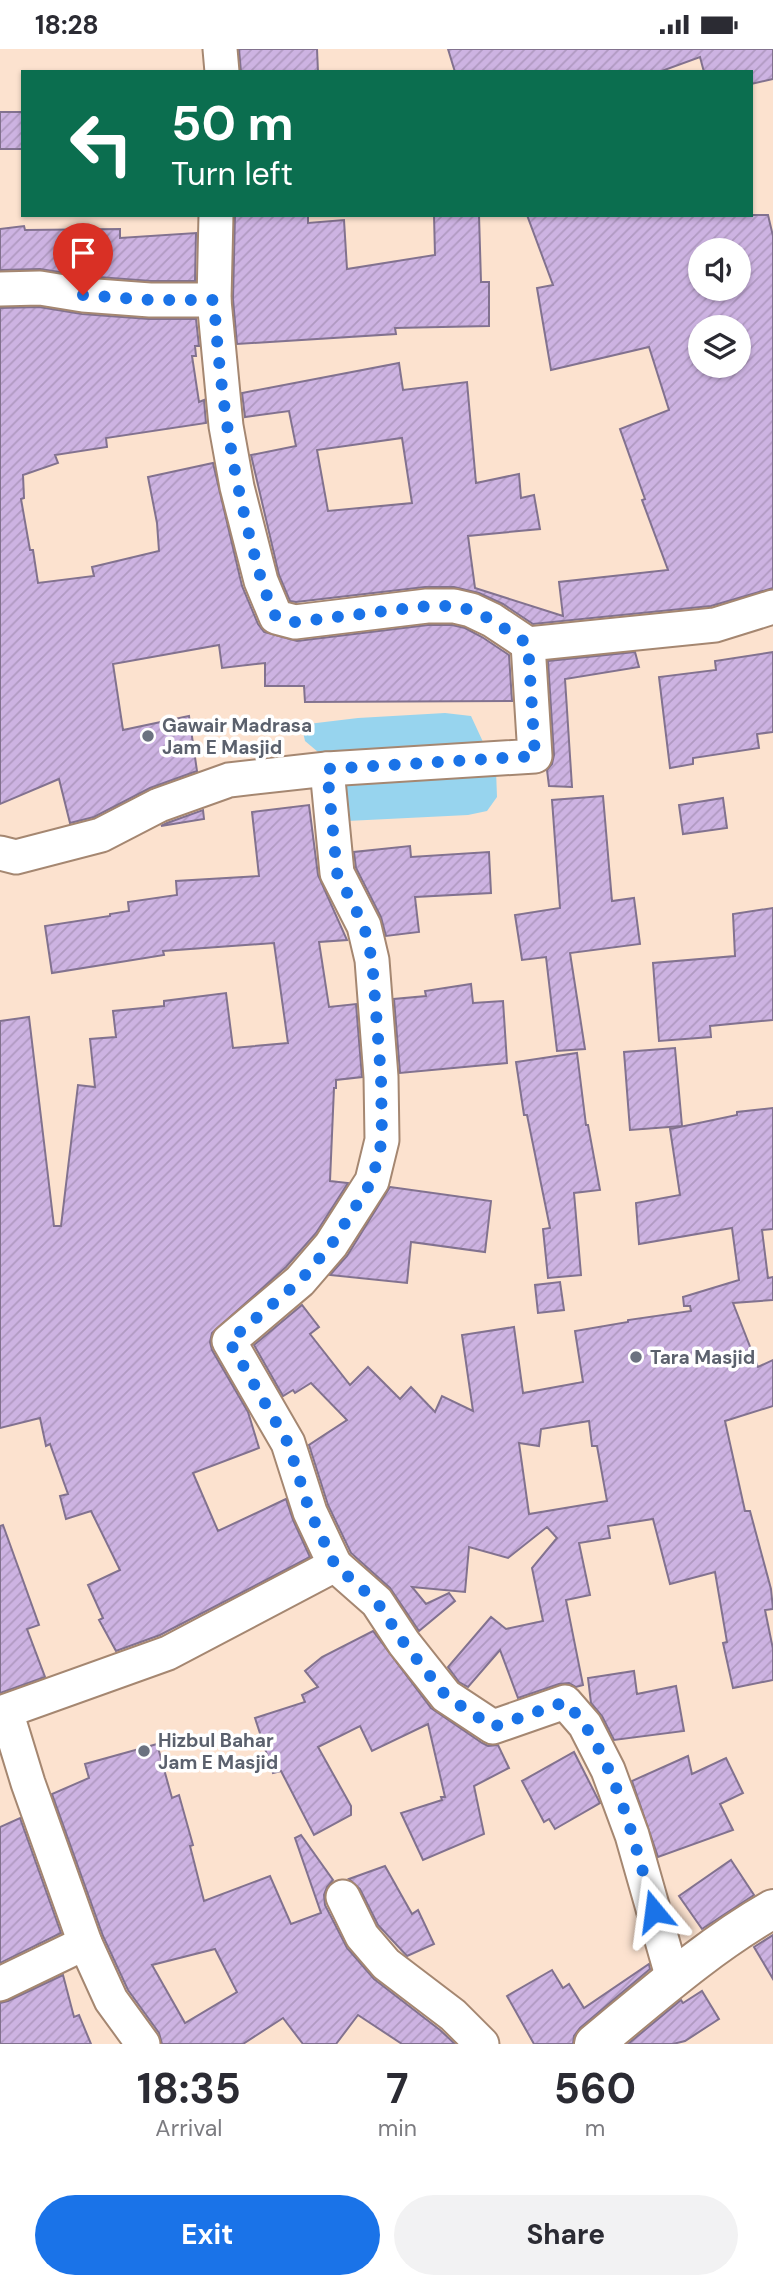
<!DOCTYPE html>
<style>
:root{--surface:#fff;--page:#f2f2f3;--text:#2b2b33;--muted:#7c7c81;--accent:#1a73e8}
body{margin:0;font-family:"DM Sans",sans-serif;background:var(--page);color:var(--text);height:100vh;display:flex;flex-direction:column;font-size:26px;white-space:nowrap}
*{box-sizing:border-box;margin:0}
p{font-size:23px;color:var(--muted)}
.icon{flex:none;width:38px;height:38px;fill:none;stroke:currentColor;stroke-width:2;stroke-linecap:round;stroke-linejoin:round}
.map{position:relative;height:1995px;overflow:hidden}
.side{display:flex;flex-direction:column;background:var(--surface);flex:1}
.side>*{flex:none}
.guide{position:absolute;left:21px;top:21px;width:732px;height:147px;border-radius:0px;box-shadow:0 2px 5px #0004;background:#0b6e4f;color:#fff;overflow:hidden}
.buttons{position:absolute;left:688px;top:189px;display:grid;gap:14px}
.buttons a{display:grid;place-items:center;width:63px;height:63px;border-radius:50%;background:var(--surface);box-shadow:0 2px 5px #0004;font-size:35px}
.pin{position:absolute;display:grid;place-items:center;width:60px;height:60px;color:#fff;margin:-72px -30px;border-radius:50% 50% 50% 0;rotate:-45deg;box-shadow:0 0 7px #0007}
.pin .icon{rotate:45deg}
.me{position:absolute;width:77px;margin:-38px;rotate:344deg;stroke-linejoin:round;filter:drop-shadow(0 0 5px #0008)}
.turn{display:flex;align-items:center;gap:24px;height:147px;padding:0 35px;font-size:32px}
.turn .icon{width:91px;height:91px;stroke-width:2.5}
.turn b{display:block;font-size:49px;line-height:60px}
.eta{display:flex;justify-content:space-evenly;align-items:center;height:119px;text-align:center}
.eta b{font-size:42px;font-weight:700;line-height:49px}
.button{display:flex;gap:14px;margin-top:auto;padding:14px 35px}
.button a{flex:1;height:80px;border-radius:42px;background:var(--accent);color:#fff;font-size:28px;font-weight:700;line-height:80px;text-align:center}
.button a+a{background:var(--page);color:var(--text)}
.status{display:flex;justify-content:space-between;align-items:center;height:49px;padding:0 35px;background:var(--surface);direction:ltr}
.status svg{height:19px;fill:currentColor}
.map>svg:first-child{display:block}
</style>
<div class="status"><b>18:28</b><svg viewBox="0 0 49 12"><path d="M0 12V9h3v3zM5 12V6h3v6zM10 12V3h3v9zM15 12V0h3v12zM26 1h20v11H26zM47 4h2v5h-2z"/></svg></div>
<div class="map">
<svg width="773" height="1995" viewBox="0 0 773 1995">
<defs>
<pattern id="building-hatch" width="6" height="6" patternUnits="userSpaceOnUse" patternTransform="scale(1.75)"><rect width="6" height="6" fill="#cdb3e2"/><path d="M-1 1l2-2M0 6l6-6M5 7l2-2" fill="none" stroke="#b099c1"/></pattern>
</defs>
<rect width="100%" height="100%" fill="#fce2cf"/>
<polygon fill="#97d4ee" points="445,664 471,667 496,721 497,748 487,762 468,766 327,773 324,708 305,692 303,683 308,675 358,669"/>
<g fill="url(#building-hatch)" stroke="#82728f" stroke-width="2" fill-rule="evenodd">
<polygon points="239,0 317,0 318,23 241,23"/>
<polygon points="448,0 773,0 773,30 751,35 751,23 704,23 700,8 659,23 455,23"/>
<rect x="0" y="63" width="23" height="37"/>
<polygon points="235,166 308,166 308,174 344,171 347,220 435,206 434,166 479,166 481,233 489,233 489,277 395,279 396,285 237,295 233,250"/>
<path d="M 527,166 L 768,166 L 773,187 L 773,539 L 711,557 L 533,575 L 503,555 L 479,544 L 454,538 L 425,538 L 296,553 L 290,552 L 279,526 L 251,406 L 296,397 L 289,362 L 245,368 L 242,344 L 399,314 L 403,341 L 467,333 L 476,434 L 519,425 L 521,449 L 534,446 L 540,480 L 468,487 L 475,539 L 563,567 L 559,533 L 668,521 L 642,451 L 645,450 L 620,380 L 669,361 L 649,298 L 551,321 L 537,239 L 553,236 ZM 700,201 L 738,201 L 738,240 L 700,240 ZM 700,278 L 738,278 L 738,317 L 700,317 ZM 402,389 L 412,454 L 328,462 L 317,401 Z"/>
<polygon points="24,177 25,181 120,180 120,189 196,184 195,232 151,232 85,227 40,220 0,221 0,180"/>
<polygon points="39,258 82,265 149,270 196,270 199,297 195,297 196,307 192,307 199,353 204,351 206,374 106,389 107,398 55,406 58,414 23,426 24,449 21,450 30,501 33,501 38,534 94,527 92,518 159,502 157,474 148,428 213,414 242,537 258,575 264,583 297,592 428,576 452,576 465,579 482,588 509,606 512,652 305,653 304,637 265,637 265,614 222,619 219,596 113,615 123,681 189,667 197,722 150,739 94,768 70,774 59,730 0,755 0,259"/>
<polygon points="635,603 639,618 565,630 572,738 549,737 547,721 552,715 554,706 548,612"/>
<polygon points="773,603 773,683 757,685 759,699 693,709 693,715 670,719 659,628 716,621 715,612"/>
<polygon points="603,747 612,852 634,849 640,895 570,904 585,1000 557,1002 546,908 522,911 515,866 560,859 552,751"/>
<polygon points="723,749 727,779 683,785 679,756"/>
<polygon points="309,756 318,826 347,891 319,893 329,958 356,955 362,1028 336,1031 336,1039 334,1039 330,1132 348,1134 316,1184 286,1218 212,1284 210,1293 212,1301 248,1363 259,1399 193,1424 218,1482 286,1450 293,1471 310,1508 160,1586 116,1602 99,1571 103,1569 88,1536 120,1521 91,1462 66,1470 60,1447 68,1445 50,1395 46,1397 40,1369 0,1379 0,972 29,968 54,1177 61,1177 78,1036 95,1038 90,990 116,988 113,962 164,957 164,952 226,944 233,999 288,994 274,894 163,902 164,906 52,924 45,877 110,867 110,865 129,862 128,853 177,846 176,832 259,827 252,763"/>
<polygon points="203,761 204,770 161,777 167,774"/>
<polygon points="410,797 411,808 489,803 491,844 415,848 419,883 386,887 381,868 356,819 354,803"/>
<polygon points="773,859 773,971 710,977 711,988 659,992 653,914 735,907 733,865"/>
<polygon points="471,935 473,954 503,952 507,1014 400,1024 394,950 426,947 425,942"/>
<polygon points="675,999 682,1077 630,1081 624,1003"/>
<polygon points="577,1004 586,1076 588,1076 600,1141 574,1144 581,1226 548,1229 543,1180 550,1179 527,1066 524,1066 516,1013"/>
<path d="M 773,1059 L 773,1180 L 762,1181 L 768,1229 L 773,1228 L 773,1251 L 733,1254 L 758,1318 L 773,1311 L 773,1357 L 725,1372 L 745,1462 L 750,1462 L 771,1540 L 773,1560 L 765,1561 L 773,1600 L 773,1631 L 733,1639 L 723,1594 L 727,1593 L 715,1523 L 670,1535 L 653,1470 L 608,1477 L 610,1489 L 579,1494 L 590,1546 L 566,1551 L 583,1636 L 576,1638 L 569,1634 L 559,1635 L 518,1649 L 500,1601 L 468,1638 L 459,1633 L 448,1618 L 491,1568 L 506,1580 L 543,1572 L 532,1519 L 557,1489 L 547,1478 L 508,1509 L 469,1498 L 465,1543 L 412,1538 L 426,1555 L 449,1544 L 455,1552 L 419,1582 L 390,1539 L 351,1504 L 328,1456 L 309,1396 L 347,1371 L 311,1334 L 295,1344 L 293,1341 L 283,1347 L 254,1296 L 302,1256 L 319,1278 L 310,1285 L 350,1336 L 368,1318 L 400,1350 L 411,1338 L 435,1363 L 442,1347 L 473,1362 L 462,1286 L 514,1278 L 523,1344 L 583,1333 L 575,1282 L 628,1273 L 628,1271 L 691,1262 L 690,1257 L 684,1257 L 683,1248 L 739,1231 L 732,1179 L 639,1195 L 636,1154 L 680,1146 L 670,1080 L 737,1066 L 737,1063 ZM 589,1372 L 592,1397 L 597,1397 L 607,1452 L 529,1465 L 519,1394 L 539,1397 L 541,1380 Z"/>
<polygon points="390,1138 491,1152 485,1203 411,1193 407,1234 330,1226 347,1207"/>
<polygon points="560,1233 564,1261 538,1264 535,1236"/>
<polygon points="3,1476 39,1576 27,1580 45,1628 0,1644 0,1477"/>
<polygon points="373,1582 431,1659 482,1694 488,1697 498,1696 509,1719 474,1737 484,1785 423,1811 401,1764 442,1751 441,1748 445,1748 428,1675 372,1702 360,1677 318,1698 351,1757 351,1766 314,1786 281,1722 273,1724 255,1669 305,1653 302,1646 318,1638 305,1622 322,1608"/>
<polygon points="634,1622 637,1645 676,1637 684,1682 614,1691 602,1667 591,1654 588,1629"/>
<path d="M 157,1695 L 172,1749 L 179,1746 L 193,1796 L 190,1797 L 204,1852 L 270,1827 L 291,1875 L 321,1864 L 295,1789 L 301,1786 L 333,1831 L 327,1838 L 324,1846 L 325,1856 L 347,1899 L 374,1930 L 440,1981 L 455,1995 L 402,1995 L 358,1966 L 336,1995 L 303,1995 L 283,1969 L 243,1995 L 162,1995 L 159,1984 L 128,1941 L 103,1887 L 52,1745 L 89,1729 L 85,1715 ZM 215,1900 L 237,1943 L 185,1974 L 152,1916 Z"/>
<polygon points="574,1703 600,1754 555,1780 549,1770 544,1773 522,1732"/>
<polygon points="688,1707 692,1725 726,1709 743,1744 720,1755 733,1781 658,1808 632,1732"/>
<polygon points="20,1769 61,1884 0,1914 0,1778"/>
<polygon points="731,1811 754,1846 702,1880 679,1847"/>
<polygon points="385,1817 412,1865 418,1861 434,1895 407,1907 378,1876 360,1840 349,1830"/>
<polygon points="773,1886 773,1930 754,1898"/>
<polygon points="649,1915 650,1920 580,1979 574,1987 573,1995 534,1995 507,1947 552,1921 563,1939 569,1935 584,1959"/>
<polygon points="63,1926 74,1968 79,1966 91,1995 0,1995 0,1954 8,1952"/>
<polygon points="702,1942 719,1970 685,1992 673,1995 628,1995 681,1951 683,1954"/>
</g>
<g fill="none" stroke-linecap="round" stroke-linejoin="round">
<g stroke="#a58771" stroke-width="37">
<g id="street">
<polyline points="220,0 222,23"/>
<polyline points="216,166 214,251 226,377 237,438 261,532 276,568 295,573 427,557 454,557 471,561 492,571 528,595"/>
<polyline points="0,240 40,239 83,246 150,251 214,251"/>
<polyline points="0,804 16,808 101,786 159,756 229,731 327,720 535,707 528,595 715,576 773,558"/>
<polyline points="335,1516 377,1553 404,1594 446,1647 493,1678 565,1653 585,1676 608,1721 632,1786 673,1930"/>
<polyline points="343,1848 362,1887 386,1915 453,1966 482,1995"/>
<polyline points="0,1935 85,1894"/>
<polyline points="143,1995 111,1951 85,1894 28,1734 6,1662 168,1604 335,1516 310,1463 288,1394 229,1292 300,1232 331,1196 372,1132 382,1091 381,1028 372,911 364,877 337,824 327,720"/>
</g>
</g>
<g stroke="#a58771" stroke-width="42">
<path id="secondary" d="M 594,1995 C 651,1948 708,1897 773,1860"/>
</g>
<use href="#street" stroke="#fff" stroke-width="33"/>
<use href="#secondary" stroke="#fff" stroke-width="38"/>
</g>
<g fill="none" stroke-linecap="round" stroke-linejoin="round">
<path stroke="#1a73e8" stroke-width="12" stroke-dasharray="0 21.6" d="M 83,246 L 150,251 L 214,251 C 219,329 229,405 248,481 C 256,511 262,540 276,568 L 295,573 L 427,557 L 454,557 L 471,561 L 492,571 L 528,595 L 535,707 L 327,720 L 337,824 L 364,877 L 372,911 L 381,1028 L 382,1091 L 372,1132 L 331,1196 L 300,1232 L 229,1292 L 288,1394 L 310,1463 L 335,1516 L 377,1553 L 404,1594 L 446,1647 L 493,1678 L 565,1653 C 572,1661 581,1669 586,1678 C 621,1733 636,1800 654,1862"/>
</g>
<g fill="#6b7280" stroke="#fff" stroke-width="2.5">
<circle cx="148" cy="687" r="7"/>
<circle cx="636" cy="1308" r="7"/>
<circle cx="144" cy="1702" r="7"/>
</g>
<g text-anchor="middle" dominant-baseline="central" stroke-width="7" stroke-linejoin="round" paint-order="stroke">
<g font-size="19" font-weight="bold" fill="#5b616d" stroke="#fff" text-anchor="start">
<text x="162" y="676">Gawair Madrasa<tspan x="162" dy="22">Jam E Masjid</tspan></text>
<text x="650" y="1308">Tara Masjid</text>
<text x="158" y="1691">Hizbul Bahar<tspan x="158" dy="22">Jam E Masjid</tspan></text>
</g>
</g>
</svg>
<div class="buttons">
<a><svg class="icon" aria-label="sound" viewBox="0 0 24 24"><path d="M4 9h4l5-4v14l-5-4H4zM17 9q2 3 0 6"/></svg></a>
<a><svg class="icon" aria-label="layers" viewBox="0 0 24 24"><path d="M12 4l9 5-9 5-9-5zM3 14l9 5 9-5"/></svg></a>
</div>
<div class="pin" style="left:83px;top:246px;background:#d93025"><svg class="icon" aria-label="arrive" viewBox="0 0 24 24"><path d="M6 21V4h12l-3 4 3 4H6"/></svg></div>
<svg class="me" style="left:654px;top:1862px" viewBox="-20 -20 40 40"><path d="M0-17L14 15 0 8-14 15z" fill="#1a73e8" stroke="#fff" stroke-width="4"/></svg>
<div class="guide">
<div class="turn"><svg class="icon" aria-label="left" viewBox="0 0 24 24"><path d="M17 20v-9H6M10 6l-5 5 5 5"/></svg><div><b>50 m</b>Turn left</div></div>
</div>
</div>
<section class="side">
<div class="eta">
<div><b>18:35</b><p>Arrival</p></div>
<div><b>7</b><p>min</p></div>
<div><b>560</b><p>m</p></div>
</div>
<div class="button"><a>Exit</a><a>Share</a></div>
</section>
